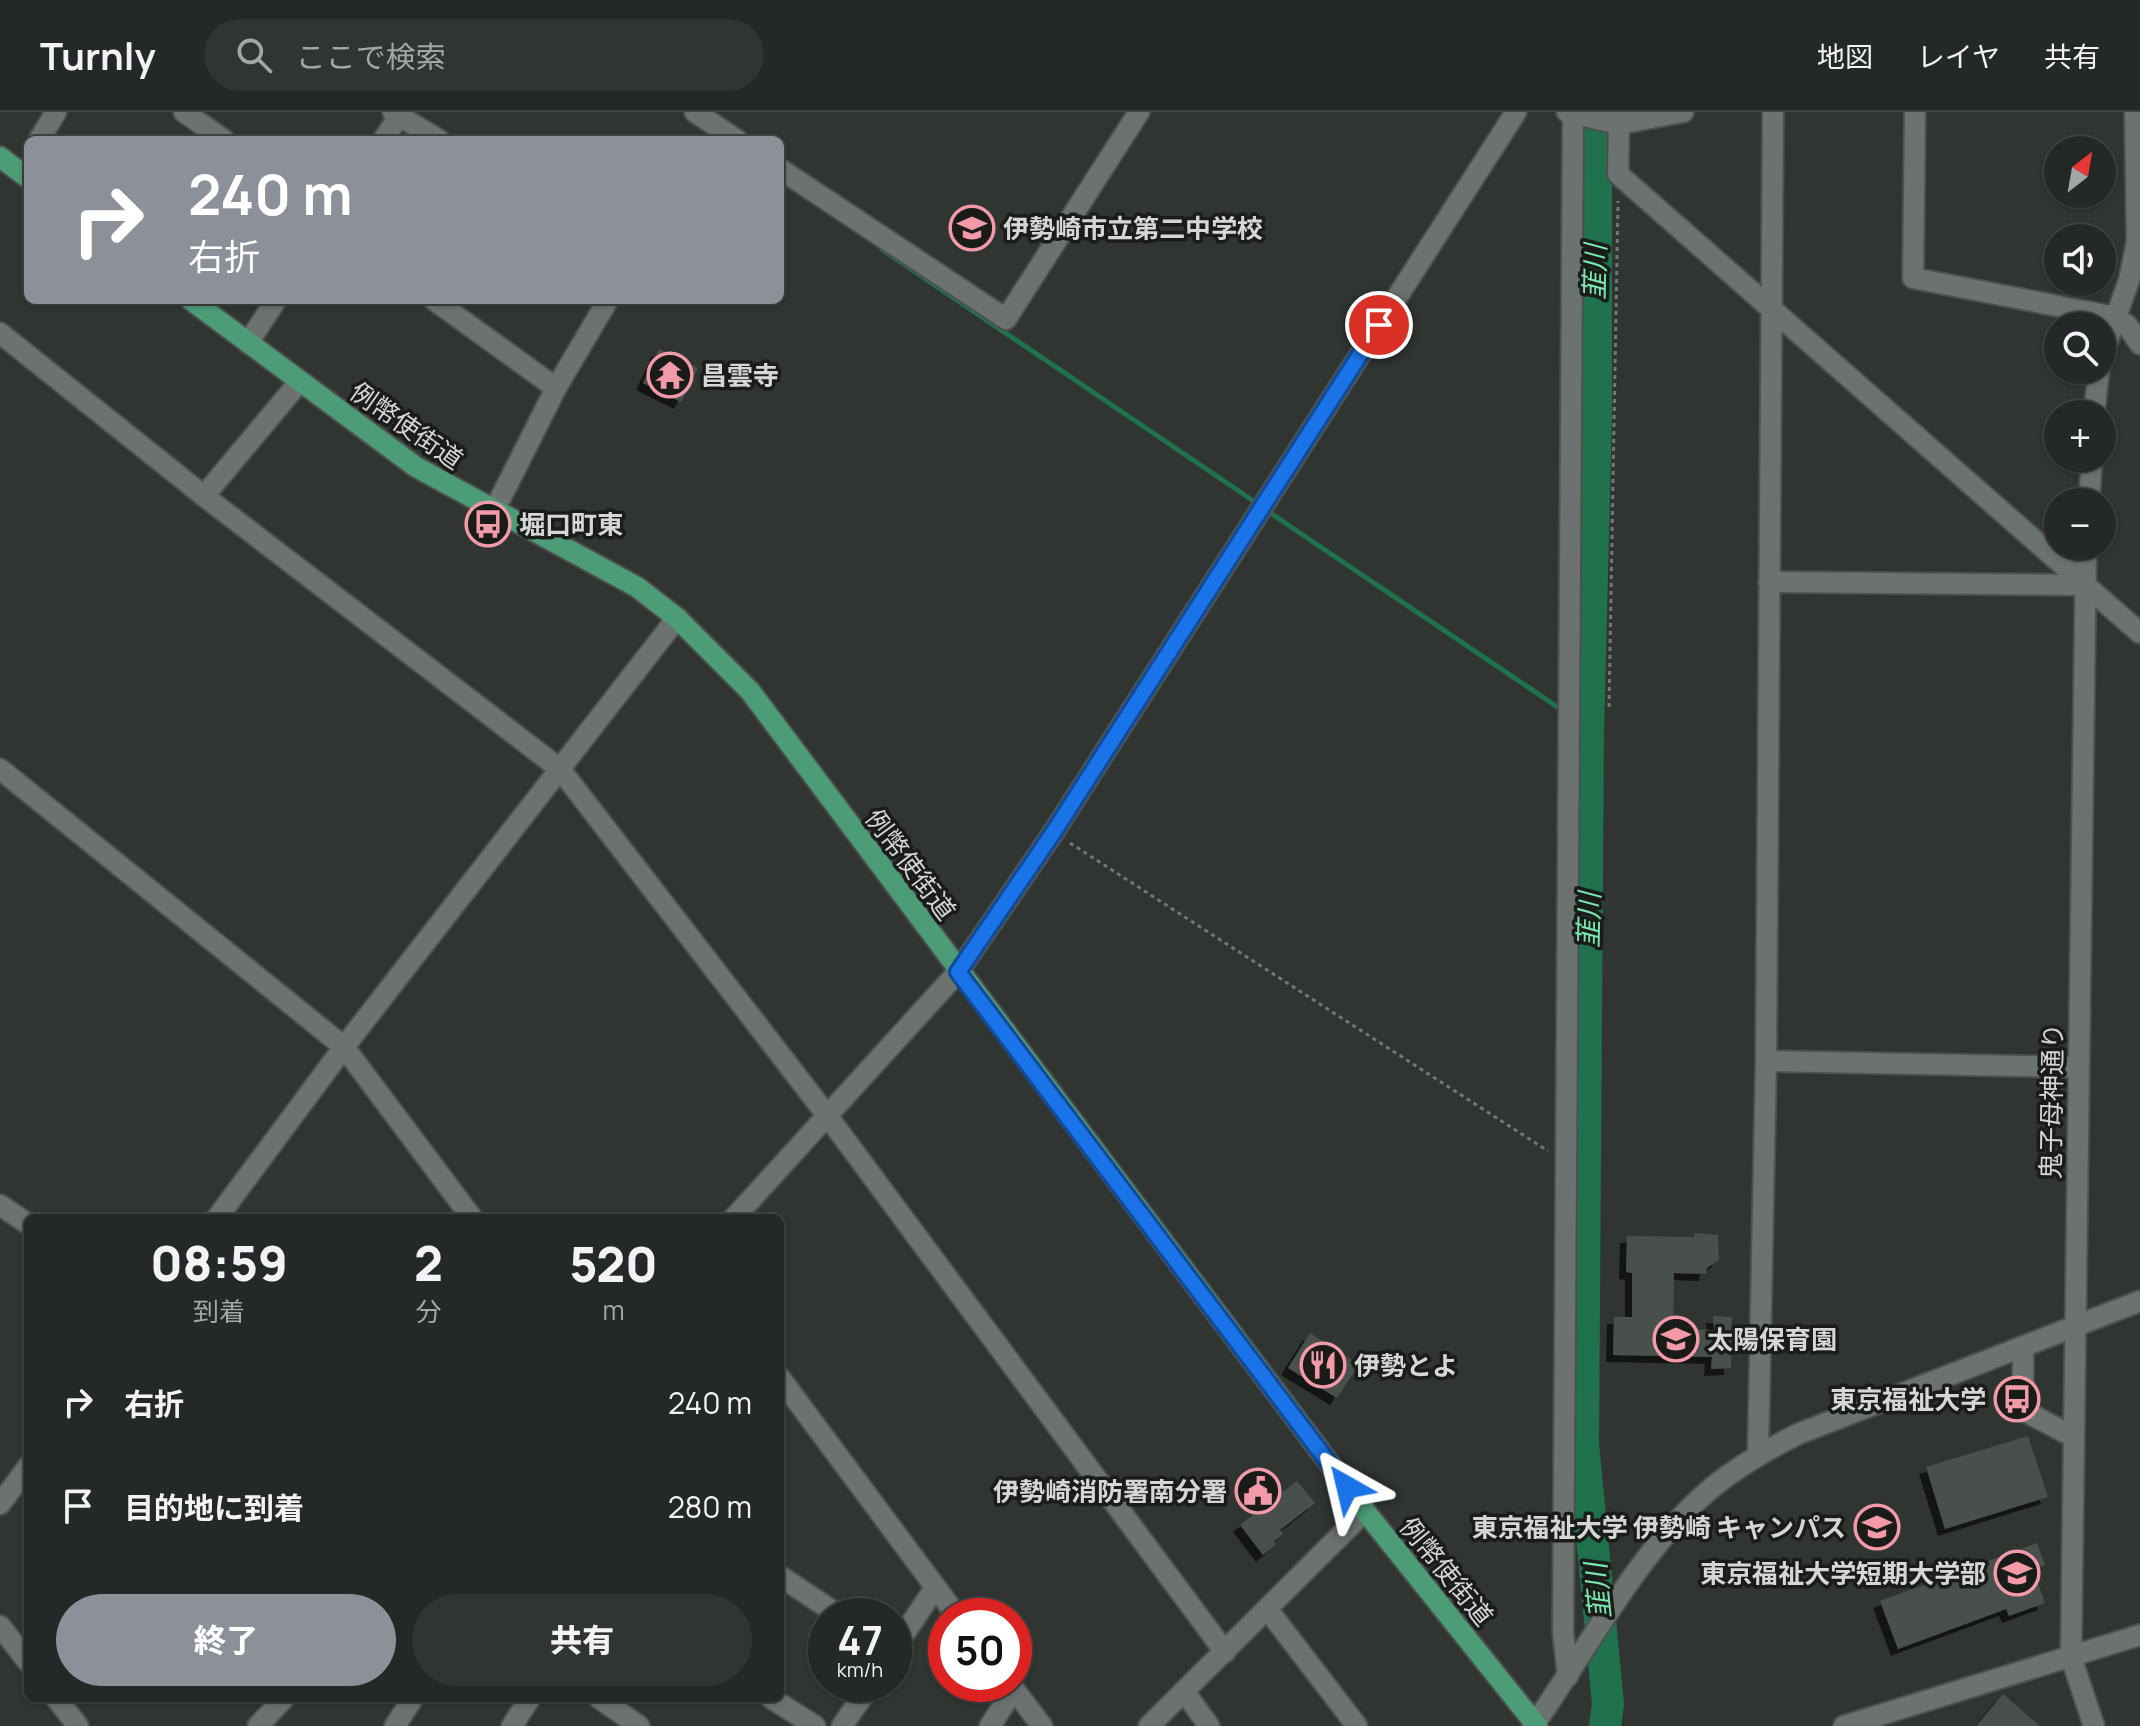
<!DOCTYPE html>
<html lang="ja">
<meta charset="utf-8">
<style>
:root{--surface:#242826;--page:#303432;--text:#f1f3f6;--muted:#a3a6a7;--line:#414443;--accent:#8c9099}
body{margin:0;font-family:Manrope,"Noto Sans JP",sans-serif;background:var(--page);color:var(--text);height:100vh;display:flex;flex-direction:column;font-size:30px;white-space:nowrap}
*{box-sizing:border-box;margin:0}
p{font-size:26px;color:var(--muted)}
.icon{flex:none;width:44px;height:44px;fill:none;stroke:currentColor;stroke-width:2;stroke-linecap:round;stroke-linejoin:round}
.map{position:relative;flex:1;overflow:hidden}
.drawer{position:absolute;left:24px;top:1102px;width:760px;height:488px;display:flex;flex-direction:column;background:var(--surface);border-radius:12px;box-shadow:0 2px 6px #0004,0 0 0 2px var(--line)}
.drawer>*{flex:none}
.guide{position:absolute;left:24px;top:24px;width:760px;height:168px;border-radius:12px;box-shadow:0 2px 6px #0004,0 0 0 2px var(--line);background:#8c9099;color:#fff;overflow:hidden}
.needle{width:52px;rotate:31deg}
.tools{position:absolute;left:2044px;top:24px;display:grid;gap:16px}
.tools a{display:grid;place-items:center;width:72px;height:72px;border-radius:50%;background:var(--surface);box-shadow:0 2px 6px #0004,0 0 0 2px var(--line);font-size:40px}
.speed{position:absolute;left:808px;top:1486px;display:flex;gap:16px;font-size:40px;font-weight:700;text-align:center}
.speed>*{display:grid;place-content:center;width:104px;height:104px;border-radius:50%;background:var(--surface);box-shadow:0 2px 6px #0004,0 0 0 2px var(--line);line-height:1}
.speed small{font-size:20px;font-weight:400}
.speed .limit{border:12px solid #d22;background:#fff;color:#111}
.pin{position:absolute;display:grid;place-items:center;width:68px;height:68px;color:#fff;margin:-34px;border:4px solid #fff;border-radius:50%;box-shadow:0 2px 8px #0007}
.me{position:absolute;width:88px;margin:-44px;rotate:323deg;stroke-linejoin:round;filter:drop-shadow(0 0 6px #0008)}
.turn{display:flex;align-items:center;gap:28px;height:168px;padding:0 32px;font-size:36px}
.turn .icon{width:104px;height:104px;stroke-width:2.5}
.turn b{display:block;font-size:56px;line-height:68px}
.eta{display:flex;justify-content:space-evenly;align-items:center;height:136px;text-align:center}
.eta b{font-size:48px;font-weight:800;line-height:56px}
.cta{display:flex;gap:16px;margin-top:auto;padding:16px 32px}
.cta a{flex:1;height:92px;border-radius:48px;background:var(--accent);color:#fff;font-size:32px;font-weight:800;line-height:92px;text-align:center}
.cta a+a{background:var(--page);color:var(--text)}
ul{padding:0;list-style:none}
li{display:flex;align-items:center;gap:24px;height:104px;padding:0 32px}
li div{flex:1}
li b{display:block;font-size:30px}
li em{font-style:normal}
header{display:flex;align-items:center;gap:48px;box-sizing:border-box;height:112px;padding:0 40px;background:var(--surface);border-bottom:2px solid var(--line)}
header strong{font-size:38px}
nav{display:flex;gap:44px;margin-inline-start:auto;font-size:28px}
.search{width:560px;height:72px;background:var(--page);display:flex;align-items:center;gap:20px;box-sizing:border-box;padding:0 28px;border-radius:44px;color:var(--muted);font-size:30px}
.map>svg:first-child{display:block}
</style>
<header>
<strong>Turnly</strong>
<div class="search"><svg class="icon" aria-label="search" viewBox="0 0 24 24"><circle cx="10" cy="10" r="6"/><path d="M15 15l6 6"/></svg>ここで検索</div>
<nav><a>地図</a><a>レイヤ</a><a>共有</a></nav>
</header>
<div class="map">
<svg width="2140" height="1614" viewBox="0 0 2140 1614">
<defs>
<filter id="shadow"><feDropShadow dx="-7" dy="7" stdDeviation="0" flood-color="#0009"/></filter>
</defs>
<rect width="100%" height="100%" fill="#303532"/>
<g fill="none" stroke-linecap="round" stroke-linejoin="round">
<g stroke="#1f724d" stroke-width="5">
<polyline points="883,138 1255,390"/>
<polyline points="1269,400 1556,594"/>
<polyline points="1577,601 1589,604"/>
</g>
<polyline stroke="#1f724d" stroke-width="32" points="1600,0 1596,37 1596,305 1588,624 1583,1332 1608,1592 1605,1614"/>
</g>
<g fill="#494f4c" filter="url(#shadow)">
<polygon points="659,237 698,256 681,290 643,271"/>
<polygon points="1695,1121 1718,1123 1719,1148 1707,1156 1706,1162 1674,1161 1673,1217 1714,1218 1713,1204 1732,1205 1731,1256 1711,1257 1712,1245 1613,1243 1614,1205 1632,1205 1632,1161 1626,1160 1627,1124 1694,1125"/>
<polygon points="1310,1221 1359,1253 1337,1286 1288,1256"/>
<polygon points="2028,1324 2048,1385 1945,1417 1926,1355"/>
<polygon points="1297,1369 1315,1391 1280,1418 1283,1422 1274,1429 1276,1432 1263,1443 1240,1413"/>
<polygon points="2037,1431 2045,1453 2033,1458 2045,1491 2009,1504 2006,1497 1898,1537 1880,1489"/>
<polygon points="2003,1582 2040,1614 1976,1614"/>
</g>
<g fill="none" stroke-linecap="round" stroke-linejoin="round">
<g stroke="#4d514e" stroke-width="24">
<g id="minor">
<polyline points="184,0 224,28"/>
<polyline points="393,0 439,28"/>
<polyline points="695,0 737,28"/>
<polyline points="1567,0 1619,12 1683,0"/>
<polyline points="1619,0 1618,62 2140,521"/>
<polyline points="1915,0 1913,166 2115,205 2127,213 2140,232"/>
<polyline points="39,28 56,0"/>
<polyline points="383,28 402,0"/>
<polyline points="780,57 1006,207 1139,0"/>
<polyline points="434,188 556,276 608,188"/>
<polyline points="0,221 204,384 560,657 826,1002 1225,1540"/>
<polyline points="248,231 276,188"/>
<polyline points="2102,245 2129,168 2137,130 2135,0"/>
<polyline points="2094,302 2099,258"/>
<polyline points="204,384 300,269"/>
<polyline points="2089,390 2092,346"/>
<polyline points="494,399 556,276"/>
<polyline points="2086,434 2071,1545 2094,1614"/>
<polyline points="1769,470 2083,473"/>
<polyline points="0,657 344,935 472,1106"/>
<polyline points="1766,949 2077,955"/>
<polyline points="0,1093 28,1112"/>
<polyline points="217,1106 344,935 677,506"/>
<polyline points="734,1106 958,860 1053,721 1516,0"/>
<polyline points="2023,1235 2023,1285 2028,1301 2074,1325"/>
<polyline points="780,1266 957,1504"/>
<polyline points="1758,1343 1766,949 1773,0"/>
<polyline points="0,1392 28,1355"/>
<polyline points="780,1464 840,1504"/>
<polyline points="1268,1498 1357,1614"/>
<polyline points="0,1514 28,1550"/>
<polyline points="894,1537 935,1476"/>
<polyline points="1568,1564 1563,1520 1573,4"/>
<polyline points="1010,1572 1042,1614"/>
<polyline points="1184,1579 1209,1614"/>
<polyline points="56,1586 78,1614"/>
<polyline points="599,1586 639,1614"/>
<polyline points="771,1586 815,1614"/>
<polyline points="258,1614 284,1586"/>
<polyline points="395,1614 413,1586"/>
<polyline points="512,1614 530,1586"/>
<polyline points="842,1614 871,1572"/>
<polyline points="990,1614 1014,1577"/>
<polyline points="1149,1614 1365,1399"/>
<path d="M 1533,1614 C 1587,1538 1642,1433 1714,1374 C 1740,1353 1768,1337 1798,1322 L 2140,1189"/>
<polyline points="1844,1614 2140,1523"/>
</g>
</g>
<g stroke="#4d514e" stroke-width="24">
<g id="major">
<polyline points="0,45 28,66"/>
<polyline points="191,188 416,355 637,475 677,506 750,579 1365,1399 1537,1614"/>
</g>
</g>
<g stroke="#737775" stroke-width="3" stroke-dasharray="4 4" stroke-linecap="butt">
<polyline points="1609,595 1618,89"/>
<polyline points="1070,731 1548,1039"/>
</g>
<use href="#minor" stroke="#6c726f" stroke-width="20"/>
<use href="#major" stroke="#4c9c78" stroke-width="20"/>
</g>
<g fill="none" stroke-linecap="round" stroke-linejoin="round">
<g stroke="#114b97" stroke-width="20">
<polyline id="route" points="1347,1375 958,860 1053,721 1379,213"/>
</g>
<use href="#route" stroke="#1a73e8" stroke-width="14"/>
</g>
<defs>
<g id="school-ring" transform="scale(2.3)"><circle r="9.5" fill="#1a1c1a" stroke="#f39aa8" stroke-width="1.5"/><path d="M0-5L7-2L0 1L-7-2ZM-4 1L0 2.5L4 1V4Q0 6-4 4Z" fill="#f39aa8"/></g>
<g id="temple-ring" transform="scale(2.3)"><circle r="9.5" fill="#1a1c1a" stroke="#f39aa8" stroke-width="1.5"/><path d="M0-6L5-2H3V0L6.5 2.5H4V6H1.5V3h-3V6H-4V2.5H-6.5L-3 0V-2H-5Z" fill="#f39aa8"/></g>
<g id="bus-ring" transform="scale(2.3)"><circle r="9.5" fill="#1a1c1a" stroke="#f39aa8" stroke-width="1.5"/><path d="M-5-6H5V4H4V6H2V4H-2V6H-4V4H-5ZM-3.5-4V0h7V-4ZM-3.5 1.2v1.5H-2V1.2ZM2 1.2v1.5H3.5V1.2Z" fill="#f39aa8"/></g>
<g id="restaurant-ring" transform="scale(2.3)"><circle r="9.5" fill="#1a1c1a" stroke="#f39aa8" stroke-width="1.5"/><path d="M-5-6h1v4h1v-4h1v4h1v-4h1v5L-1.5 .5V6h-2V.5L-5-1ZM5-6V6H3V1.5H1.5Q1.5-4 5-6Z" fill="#f39aa8"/></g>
<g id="civic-ring" transform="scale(2.3)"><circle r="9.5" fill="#1a1c1a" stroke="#f39aa8" stroke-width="1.5"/><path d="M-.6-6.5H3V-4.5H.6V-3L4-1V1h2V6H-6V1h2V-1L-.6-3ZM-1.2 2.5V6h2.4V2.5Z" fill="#f39aa8"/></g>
<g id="university-ring" transform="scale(2.3)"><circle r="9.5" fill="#1a1c1a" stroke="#f39aa8" stroke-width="1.5"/><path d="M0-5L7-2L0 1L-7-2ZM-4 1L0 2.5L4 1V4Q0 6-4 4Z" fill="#f39aa8"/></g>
</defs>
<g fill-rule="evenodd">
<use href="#school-ring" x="972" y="116"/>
<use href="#temple-ring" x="670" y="263"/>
<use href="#bus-ring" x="488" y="412"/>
<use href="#school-ring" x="1676" y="1227"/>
<use href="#restaurant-ring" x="1323" y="1253"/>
<use href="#bus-ring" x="2017" y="1287"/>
<use href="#civic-ring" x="1258" y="1379"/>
<use href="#university-ring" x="1877" y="1415"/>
<use href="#university-ring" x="2017" y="1461"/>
</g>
<g text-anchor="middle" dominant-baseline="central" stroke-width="7" stroke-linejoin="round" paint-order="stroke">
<g font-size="26" font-weight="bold" fill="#d4d7d5" stroke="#1a1c1a" text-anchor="start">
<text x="1003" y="116">伊勢崎市立第二中学校</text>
<text x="701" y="263">昌雲寺</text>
<text x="519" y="412">堀口町東</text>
<text x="1707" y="1227">太陽保育園</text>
<text x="1354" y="1253">伊勢とよ</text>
<text x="1986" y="1287" text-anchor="end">東京福祉大学</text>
<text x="1227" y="1379" text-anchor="end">伊勢崎消防署南分署</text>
<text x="1846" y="1415" text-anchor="end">東京福祉大学 伊勢崎 キャンパス</text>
<text x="1986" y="1461" text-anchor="end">東京福祉大学短期大学部</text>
</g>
<g font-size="26" fill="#d4d7d5" stroke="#1a1c1a">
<text transform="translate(407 313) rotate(35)">例幣使街道</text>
<text transform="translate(911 752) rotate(53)">例幣使街道</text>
<text transform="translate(2051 989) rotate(-89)">鬼子母神通り</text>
<text transform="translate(1447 1459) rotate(51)">例幣使街道</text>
</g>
<g font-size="28" font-style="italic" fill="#7ae7af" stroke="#1a1c1a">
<text transform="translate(1594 160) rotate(-89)">韮川</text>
<text transform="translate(1588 808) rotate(-89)">韮川</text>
<text transform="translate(1597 1479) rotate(-96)">韮川</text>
</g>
</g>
</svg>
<div class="tools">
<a><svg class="needle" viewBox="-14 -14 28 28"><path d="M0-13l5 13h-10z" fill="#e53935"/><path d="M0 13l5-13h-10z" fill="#a3a6a7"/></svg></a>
<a><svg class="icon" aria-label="sound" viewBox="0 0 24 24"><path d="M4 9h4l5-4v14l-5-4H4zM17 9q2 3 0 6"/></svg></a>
<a><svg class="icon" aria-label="search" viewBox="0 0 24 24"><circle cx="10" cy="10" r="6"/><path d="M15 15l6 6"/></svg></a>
<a>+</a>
<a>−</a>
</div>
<div class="speed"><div>47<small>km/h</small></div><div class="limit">50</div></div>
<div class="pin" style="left:1379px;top:213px;background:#d93025"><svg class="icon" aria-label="arrive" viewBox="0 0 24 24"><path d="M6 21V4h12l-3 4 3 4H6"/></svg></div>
<svg class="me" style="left:1347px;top:1375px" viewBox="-20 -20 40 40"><path d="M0-17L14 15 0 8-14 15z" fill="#1a73e8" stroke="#fff" stroke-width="4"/></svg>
<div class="guide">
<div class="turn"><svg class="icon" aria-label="right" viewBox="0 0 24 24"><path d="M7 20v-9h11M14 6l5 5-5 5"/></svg><div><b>240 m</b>右折</div></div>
</div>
<section class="drawer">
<div class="eta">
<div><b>08:59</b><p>到着</p></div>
<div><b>2</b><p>分</p></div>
<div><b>520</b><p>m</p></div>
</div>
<ul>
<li><svg class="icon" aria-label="right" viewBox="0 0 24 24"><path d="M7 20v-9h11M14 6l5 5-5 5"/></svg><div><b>右折</b></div><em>240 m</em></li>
<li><svg class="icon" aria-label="arrive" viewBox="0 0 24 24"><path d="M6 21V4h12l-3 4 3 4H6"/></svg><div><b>目的地に到着</b></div><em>280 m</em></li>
</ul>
<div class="cta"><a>終了</a><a>共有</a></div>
</section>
</div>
